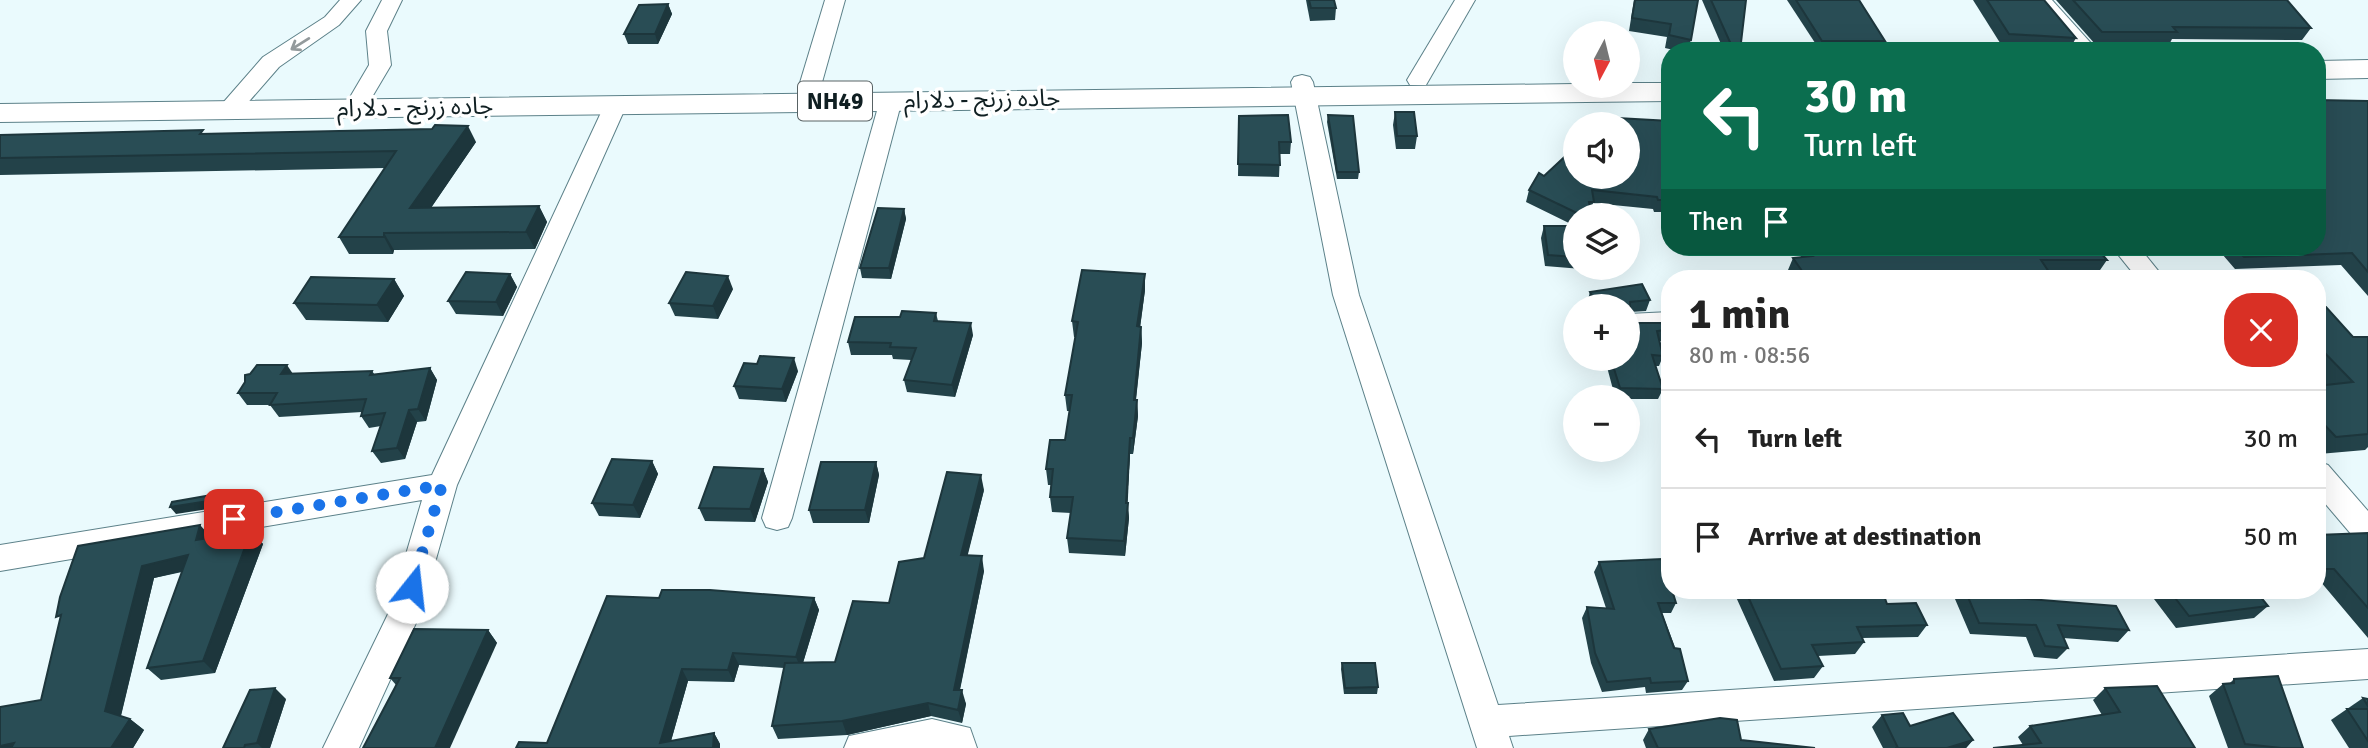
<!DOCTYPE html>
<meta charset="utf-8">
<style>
:root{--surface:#fff;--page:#f2f2f2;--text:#222;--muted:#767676;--line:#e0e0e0}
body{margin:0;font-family:Signika,"Noto Sans Arabic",sans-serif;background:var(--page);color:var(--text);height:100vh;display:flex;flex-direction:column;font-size:26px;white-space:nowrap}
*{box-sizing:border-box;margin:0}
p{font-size:23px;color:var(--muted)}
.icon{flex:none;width:38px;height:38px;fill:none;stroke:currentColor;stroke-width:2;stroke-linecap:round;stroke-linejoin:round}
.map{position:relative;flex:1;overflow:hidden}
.details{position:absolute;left:1661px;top:270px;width:665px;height:329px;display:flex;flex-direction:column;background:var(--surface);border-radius:28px;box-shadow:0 7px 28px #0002}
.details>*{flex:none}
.hud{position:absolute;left:1661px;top:42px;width:665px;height:214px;border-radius:28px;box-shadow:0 7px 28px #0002;background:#0b6e4f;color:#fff;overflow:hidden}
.needle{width:46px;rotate:187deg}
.buttons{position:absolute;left:1563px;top:21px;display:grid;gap:14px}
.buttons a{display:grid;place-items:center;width:77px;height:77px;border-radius:50%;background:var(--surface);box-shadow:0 7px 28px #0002;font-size:35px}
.pin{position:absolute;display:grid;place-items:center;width:60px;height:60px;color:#fff;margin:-30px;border-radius:14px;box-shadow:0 4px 10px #0006}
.me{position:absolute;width:77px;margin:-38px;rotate:16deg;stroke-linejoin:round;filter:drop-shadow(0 0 5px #0008)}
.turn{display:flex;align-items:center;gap:24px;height:147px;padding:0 28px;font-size:32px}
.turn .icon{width:91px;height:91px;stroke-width:2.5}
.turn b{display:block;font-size:49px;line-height:60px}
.then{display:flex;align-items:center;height:66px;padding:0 28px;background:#0003;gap:14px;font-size:26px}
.round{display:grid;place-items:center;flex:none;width:74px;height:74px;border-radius:28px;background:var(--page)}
.summary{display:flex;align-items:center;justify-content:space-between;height:119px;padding:0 28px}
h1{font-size:42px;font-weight:700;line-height:52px}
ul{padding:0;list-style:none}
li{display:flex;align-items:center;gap:21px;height:98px;padding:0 28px;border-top:2px solid var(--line)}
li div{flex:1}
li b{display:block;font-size:26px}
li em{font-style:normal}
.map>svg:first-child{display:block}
</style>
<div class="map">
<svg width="2368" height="748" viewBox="0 0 2368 748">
<rect width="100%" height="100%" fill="#eafafd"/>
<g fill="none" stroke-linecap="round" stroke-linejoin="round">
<g stroke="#5c8189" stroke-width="2">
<g id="minor">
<polygon points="340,0 361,0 339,25 279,67 238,114 222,114 219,109 222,104 263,57 325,17"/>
<polygon points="382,0 402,0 387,31 391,65 362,114 346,114 343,109 369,65 366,31"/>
<polygon points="825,0 845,0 821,86 818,91 802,91 799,86"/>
<polygon points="1455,0 1475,0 1426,85 1410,85 1407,80"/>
<polygon points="2031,0 2052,0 2098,51 2075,51"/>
<polygon points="1302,75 1310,77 1313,82 1359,295 1498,705 2368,649 2368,679 1509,736 1513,748 1477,748 1333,295 1291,82 1294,77"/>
<polygon points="891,93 899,95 902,100 792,518 788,527 777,530 766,527 762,518 880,100 883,95"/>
<polygon points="616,97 624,99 627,104 457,485 421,612 359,748 323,748 389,612 422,500 0,571 0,545 432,475 605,104 608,99"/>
<polygon points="2112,247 2139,247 2164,278 2137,278"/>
<polygon points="1670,312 1670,331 1628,332 1628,314"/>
<polygon points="2317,461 2328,465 2368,511 2368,545 2357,541 2317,494"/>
<polygon points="932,719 970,728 977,748 844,748 849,736"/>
</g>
</g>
<g stroke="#5c8189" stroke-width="2">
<g id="highway">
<polygon points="2368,60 2368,78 2317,79 2317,61"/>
<polygon points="1628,83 1670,83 1670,101 0,122 0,104 1575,84 1628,86"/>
</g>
</g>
<use href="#minor" fill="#fff" fill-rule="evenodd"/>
<use href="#highway" fill="#fff" fill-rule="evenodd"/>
</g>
<g fill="#234249">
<polygon points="1306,0 1334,0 1336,8 1335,20 1310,21"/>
<polygon points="1634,0 1698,0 1691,40 1687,51 1678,51 1665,48 1667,37 1629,31"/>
<polygon points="1702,0 1746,0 1740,51 1724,51"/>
<polygon points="1787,0 1859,0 1885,41 1881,50 1819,49"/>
<polygon points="1973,0 2044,0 2076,38 2069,50 2002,46"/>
<polygon points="2056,0 2287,0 2311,28 2302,40 2172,39 2170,43 2095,44"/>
<polygon points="668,4 672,14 658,44 628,44 624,34"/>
<polygon points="2368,101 2368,296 2341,265 2235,269 2216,247 2317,247"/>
<polygon points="1395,112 1417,136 1415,149 1396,149 1393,125"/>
<polygon points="1328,115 1359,172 1358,179 1337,179 1327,122"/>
<polygon points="1239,116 1291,142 1290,154 1280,154 1279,177 1238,176"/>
<polygon points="1617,118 1670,121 1670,212 1654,212 1653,209 1593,203 1591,213 1591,215 1575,215 1575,226 1526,202 1529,190 1544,176 1628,177 1628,124 1615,124"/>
<polygon points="205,134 476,142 431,208 539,206 547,222 535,249 394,250 393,254 349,254 339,237 385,168 0,175 0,135"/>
<polygon points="904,209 906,219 891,279 862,278 860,268"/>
<polygon points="1544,226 1575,226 1575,268 1594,268 1594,270 1545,266 1541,238"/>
<polygon points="1801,247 2096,247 2107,260 2098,273 2048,273 2045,278 1792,278 1788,270 1793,258 1801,257 1799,252"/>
<polygon points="510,274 517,287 503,316 456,314 448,301"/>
<polygon points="394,279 404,296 388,322 306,320 294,303"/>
<polygon points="733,289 718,319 675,316 669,303"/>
<polygon points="1145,290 1140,327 1141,327 1142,343 1136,400 1137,400 1138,416 1133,454 1130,454 1127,503 1129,518 1125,556 1069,553 1067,538 1071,513 1052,512 1050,497 1051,485 1048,485 1046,469 1065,440 1070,411 1067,411 1065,395 1075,337 1074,337 1072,321"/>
<polygon points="1590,292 1650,300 1646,311 1630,312 1630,323 1665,330 1661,341 1660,341 1663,356 1659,366 1655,366 1663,389 1658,399 1628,399 1628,397 1615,397 1607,367 1610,359 1628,359 1628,306 1588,306 1587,303"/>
<polygon points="2317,307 2353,337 2368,337 2368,447 2365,450 2319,454 2317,452 2317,386 2323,385 2317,379"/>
<polygon points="936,313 938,321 973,335 955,397 907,392 904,380 911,360 893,359 892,355 851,355 848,342 900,317"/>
<polygon points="430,368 437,380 426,421 417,422 405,459 381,463 372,451 381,426 369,428 361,416 362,412 279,417 270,405 247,405 238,393 293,374 372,371 375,375"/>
<polygon points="798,371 786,402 739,399 734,386"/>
<polygon points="652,461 658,474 640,518 599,516 592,503"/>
<polygon points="876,462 879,475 869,523 813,523 809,510"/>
<polygon points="763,469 768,482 755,522 705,521 699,508"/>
<polygon points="984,490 967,556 984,571 960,690 966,704 962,723 931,716 847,735 778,739 772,726 784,668 739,665 734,682 688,681 671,741 714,733 720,744 720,748 516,748 547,743 814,598 819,610 803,663 835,662 889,603 924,558"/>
<polygon points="251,531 263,544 215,673 161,680 147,668 182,572 154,578 121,716 130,719 144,730 133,748 0,748 41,700 60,620 211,537"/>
<polygon points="2368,533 2368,638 2320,581 2317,581 2317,535"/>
<polygon points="1599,562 1676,603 1671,613 1662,613 1688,681 1682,690 1646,693 1645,687 1602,692 1591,663 1582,618 1587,607 1606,608 1594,572"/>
<polygon points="1711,590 1882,590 1887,604 1927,625 1918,637 1862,638 1864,642 1855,654 1818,656 1823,666 1814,678 1774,681 1736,597 1713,597"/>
<polygon points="1954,590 2012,590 2016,598 2129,630 2118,642 2063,638 2068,648 2057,659 2034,657 2026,637 1970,634 1952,592"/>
<polygon points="2084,590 2255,590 2268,606 2254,618 2176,628 2154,599 2087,597"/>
<polygon points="488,630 497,643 396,685 390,678"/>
<polygon points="1342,663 1378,687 1377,694 1344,694 1341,669"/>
<polygon points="2234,679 2303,748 2228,748 2209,696 2223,684 2230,683"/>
<polygon points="2105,688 2195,748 2023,745 2018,737 2030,726 2102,715 2093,700"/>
<polygon points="2363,698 2368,699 2368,748 2349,748 2331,720"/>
<polygon points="286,699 270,748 223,748"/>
<polygon points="1882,715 1910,726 1973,740 1966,748 1883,748 1872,727"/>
<polygon points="1649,729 1741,740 1815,748 1646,748 1643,740"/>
</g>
<g fill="#1d363c">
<polygon points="668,4 672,14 658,44 655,34"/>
<polygon points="468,126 476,142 419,225 410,208"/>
<polygon points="539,206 547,222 535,249 526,232"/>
<polygon points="904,209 906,219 891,279 889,268"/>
<polygon points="384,233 394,250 393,254 384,237"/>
<polygon points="510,274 517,287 503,316 496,302"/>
<polygon points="1145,274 1145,290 1138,343 1137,326"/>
<polygon points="728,276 733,289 718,319 713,306"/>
<polygon points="394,279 404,296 388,322 377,305"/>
<polygon points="971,323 973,335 955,397 952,385"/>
<polygon points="1141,327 1142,343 1134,416 1134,400"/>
<polygon points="794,358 798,371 786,402 782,389"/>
<polygon points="287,365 295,377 281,374"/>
<polygon points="430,368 437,380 426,421 418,409"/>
<polygon points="1137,400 1138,416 1133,454 1133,438"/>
<polygon points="409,410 417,422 405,459 397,448"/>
<polygon points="1130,438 1130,454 1127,518 1126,503"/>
<polygon points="652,461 658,474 640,518 633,505"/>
<polygon points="876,462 879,475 869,523 865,510"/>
<polygon points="763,469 768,482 755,522 750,509"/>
<polygon points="981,475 984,490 964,570 961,555"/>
<polygon points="217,494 223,500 221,507 176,514 170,507"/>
<polygon points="1128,503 1129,518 1125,556 1124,541"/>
<polygon points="200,525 212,538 196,540"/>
<polygon points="251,531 263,544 215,673 203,661"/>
<polygon points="188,555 200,567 154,578 119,723 105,711 142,566"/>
<polygon points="982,556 984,571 957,703 954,690"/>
<polygon points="814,598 819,610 801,669 796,657"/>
<polygon points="488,630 497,643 450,748 435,748"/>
<polygon points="733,653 739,665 734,682 728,670"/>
<polygon points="682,669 688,681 669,748 660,743"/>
<polygon points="275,688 286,699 270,748 262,748 257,743"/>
<polygon points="962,690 966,704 962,723 958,710"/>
<polygon points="928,703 931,716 847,735 842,721"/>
<polygon points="130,719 144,730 133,748 111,748"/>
<polygon points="714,733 720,744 720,748 713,748"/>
<polygon points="1973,740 1966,748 1947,748"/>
<polygon points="14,743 21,748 0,748 0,746"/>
</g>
<g fill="#294d55" stroke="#1d363c" stroke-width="2">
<polygon points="1309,0 1334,0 1336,8 1311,8"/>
<polygon points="1635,0 1698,0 1691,40 1669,35 1671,24 1632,18"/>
<polygon points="1711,0 1746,0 1740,51 1734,51"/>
<polygon points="1796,0 1859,0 1885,41 1822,41"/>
<polygon points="1987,0 2044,0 2076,38 2009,34"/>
<polygon points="2073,0 2287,0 2311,28 2173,27 2177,32 2102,32"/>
<polygon points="668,4 655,34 624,34 639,5"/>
<polygon points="2317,100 2368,101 2368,272 2352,253 2244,257 2235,247 2317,247"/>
<polygon points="1395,112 1414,112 1417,136 1397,136"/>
<polygon points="1288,115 1291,142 1279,142 1280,165 1238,164 1239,116"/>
<polygon points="1328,115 1353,116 1359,172 1337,172"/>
<polygon points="1617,118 1670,121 1670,200 1658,200 1657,197 1592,190 1594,202 1589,202 1591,215 1581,215 1529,190 1539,173 1544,176 1572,150 1575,151 1575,177 1628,177 1628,124 1618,124"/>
<polygon points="435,125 468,126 410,208 539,206 526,232 384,233 384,237 339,237 396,151 0,158 0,135 203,130 200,134 339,131 432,129"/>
<polygon points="878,208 904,209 889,268 860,268"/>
<polygon points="1544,226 1575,226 1575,257 1548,255"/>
<polygon points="1808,247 2096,247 2107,260 2041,260 2049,272 2019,272 2024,278 1807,278 1793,258 1813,256"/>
<polygon points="1082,270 1145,274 1137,326 1141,327 1134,400 1137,400 1133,438 1130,438 1126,503 1128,503 1124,541 1067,538 1073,497 1050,497 1053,469 1046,469 1050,440 1065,440 1072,395 1065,395 1078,322 1072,321"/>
<polygon points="466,272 510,274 496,302 448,301"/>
<polygon points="686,272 728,276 713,306 669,303"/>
<polygon points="311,277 394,279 377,305 294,303"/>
<polygon points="1642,284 1650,300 1630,302 1630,323 1661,323 1665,330 1657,331 1663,356 1652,355 1663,389 1620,388 1611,359 1628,359 1628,306 1597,306 1590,292"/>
<polygon points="2317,307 2326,307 2353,337 2368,337 2368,434 2336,437 2317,417 2317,386 2353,382 2317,345"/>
<polygon points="902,311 936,313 934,321 971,323 952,385 904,380 916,348 890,347 891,343 848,342 855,317 900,317"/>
<polygon points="760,356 794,358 782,389 734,386 744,363 757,364"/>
<polygon points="257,365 287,365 281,374 372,371 370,375 430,368 418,409 409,410 397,448 372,451 385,413 361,416 366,399 270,405 277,393 238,393 245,382 245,375 250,374"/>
<polygon points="612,459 652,461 633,505 592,503"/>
<polygon points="821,462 876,462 865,510 809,510"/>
<polygon points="714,467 763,469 750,509 699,508"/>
<polygon points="947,472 981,475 961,555 982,556 954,690 962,690 958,710 928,703 842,721 772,726 785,663 835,662 853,601 889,603 899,562 924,558"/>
<polygon points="217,494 215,500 170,507 172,502"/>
<polygon points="200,525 196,540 251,531 203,661 147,668 188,555 142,566 105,711 130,719 111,748 11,748 14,743 0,746 0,707 41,700 61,615 56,617 60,597 78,546"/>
<polygon points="2368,533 2368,608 2334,569 2317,569 2317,535"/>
<polygon points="1662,559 1670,583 1670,590 1672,590 1676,603 1658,603 1674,648 1680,649 1688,681 1651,683 1650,678 1607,682 1595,653 1587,607 1614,609 1599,562"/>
<polygon points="662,590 710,590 814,598 796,657 733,653 728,670 682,669 660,743 714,733 713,748 516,748 519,742 547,743 607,596 659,598"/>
<polygon points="1745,590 1882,590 1887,604 1916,603 1927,625 1857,627 1864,642 1812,645 1823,666 1781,669"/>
<polygon points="1965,590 2012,590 2016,598 2116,606 2129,630 2058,625 2068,648 2045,646 2036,625 1979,623"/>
<polygon points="2169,590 2255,590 2268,606 2189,616"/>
<polygon points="414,629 488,630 435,748 363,748 400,678 390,678"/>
<polygon points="1342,663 1375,663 1378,687 1345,688"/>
<polygon points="2278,676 2303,748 2281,748 2245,744 2223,684 2234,683 2234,679"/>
<polygon points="2157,686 2195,748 1993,748 2041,743 2030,726 2120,712 2105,688"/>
<polygon points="275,688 257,743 245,745 244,748 223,748 250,690"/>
<polygon points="2363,698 2368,699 2368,706"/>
<polygon points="2347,709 2368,709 2368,741"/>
<polygon points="1903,713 1910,726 1953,713 1973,740 1947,748 1895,748 1898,748 1882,715"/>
<polygon points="1720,718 1737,720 1741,740 1815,748 1658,748 1649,729"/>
</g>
<defs><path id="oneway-shaft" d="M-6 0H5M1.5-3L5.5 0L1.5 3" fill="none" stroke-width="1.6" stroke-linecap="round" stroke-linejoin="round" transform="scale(1.75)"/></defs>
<use stroke="#939a9c" href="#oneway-shaft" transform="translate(300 44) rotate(148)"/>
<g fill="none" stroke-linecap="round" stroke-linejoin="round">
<polyline stroke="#1a73e8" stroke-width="12" stroke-dasharray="0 21.6" points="234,519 442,485 412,587"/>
</g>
<g text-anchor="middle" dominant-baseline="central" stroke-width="7" stroke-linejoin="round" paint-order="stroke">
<rect fill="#fff" stroke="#586264" stroke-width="2" x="798" y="81.5" width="74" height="39" rx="5"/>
<g font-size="23" font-weight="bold" fill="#101f22">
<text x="835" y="101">NH49</text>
</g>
<g font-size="24" fill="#101f22" stroke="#fff">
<text transform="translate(982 99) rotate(-1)">جاده زرنج - دلارام</text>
<text transform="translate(415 107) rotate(-1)">جاده زرنج - دلارام</text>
</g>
</g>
</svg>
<div class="buttons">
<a><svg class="needle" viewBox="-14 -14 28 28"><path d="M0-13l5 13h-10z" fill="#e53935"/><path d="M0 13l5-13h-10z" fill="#767676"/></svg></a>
<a><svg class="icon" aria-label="sound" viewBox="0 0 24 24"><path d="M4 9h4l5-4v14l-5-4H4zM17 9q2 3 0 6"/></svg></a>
<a><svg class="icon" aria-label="layers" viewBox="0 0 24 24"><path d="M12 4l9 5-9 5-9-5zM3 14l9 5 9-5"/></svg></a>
<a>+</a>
<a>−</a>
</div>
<div class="pin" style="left:234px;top:519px;background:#d93025"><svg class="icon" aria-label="arrive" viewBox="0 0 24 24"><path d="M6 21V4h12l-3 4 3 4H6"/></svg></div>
<svg class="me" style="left:412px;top:587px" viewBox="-20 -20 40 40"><circle r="19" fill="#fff"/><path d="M0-13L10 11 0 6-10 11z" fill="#1a73e8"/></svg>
<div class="hud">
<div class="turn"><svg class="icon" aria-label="left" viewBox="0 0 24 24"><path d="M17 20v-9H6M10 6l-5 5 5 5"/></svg><div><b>30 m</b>Turn left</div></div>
<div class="then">Then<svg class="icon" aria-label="arrive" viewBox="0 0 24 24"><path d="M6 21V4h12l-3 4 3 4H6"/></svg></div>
</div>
<section class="details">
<div class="summary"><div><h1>1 min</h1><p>80 m · 08:56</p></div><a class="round" style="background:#d93025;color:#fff"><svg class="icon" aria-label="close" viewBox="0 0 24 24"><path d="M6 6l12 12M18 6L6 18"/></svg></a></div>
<ul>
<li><svg class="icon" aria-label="left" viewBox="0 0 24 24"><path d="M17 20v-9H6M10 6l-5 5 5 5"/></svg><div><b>Turn left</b></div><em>30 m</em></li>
<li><svg class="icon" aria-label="arrive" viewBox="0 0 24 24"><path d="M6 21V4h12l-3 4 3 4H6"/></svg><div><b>Arrive at destination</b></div><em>50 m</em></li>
</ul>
</section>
</div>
